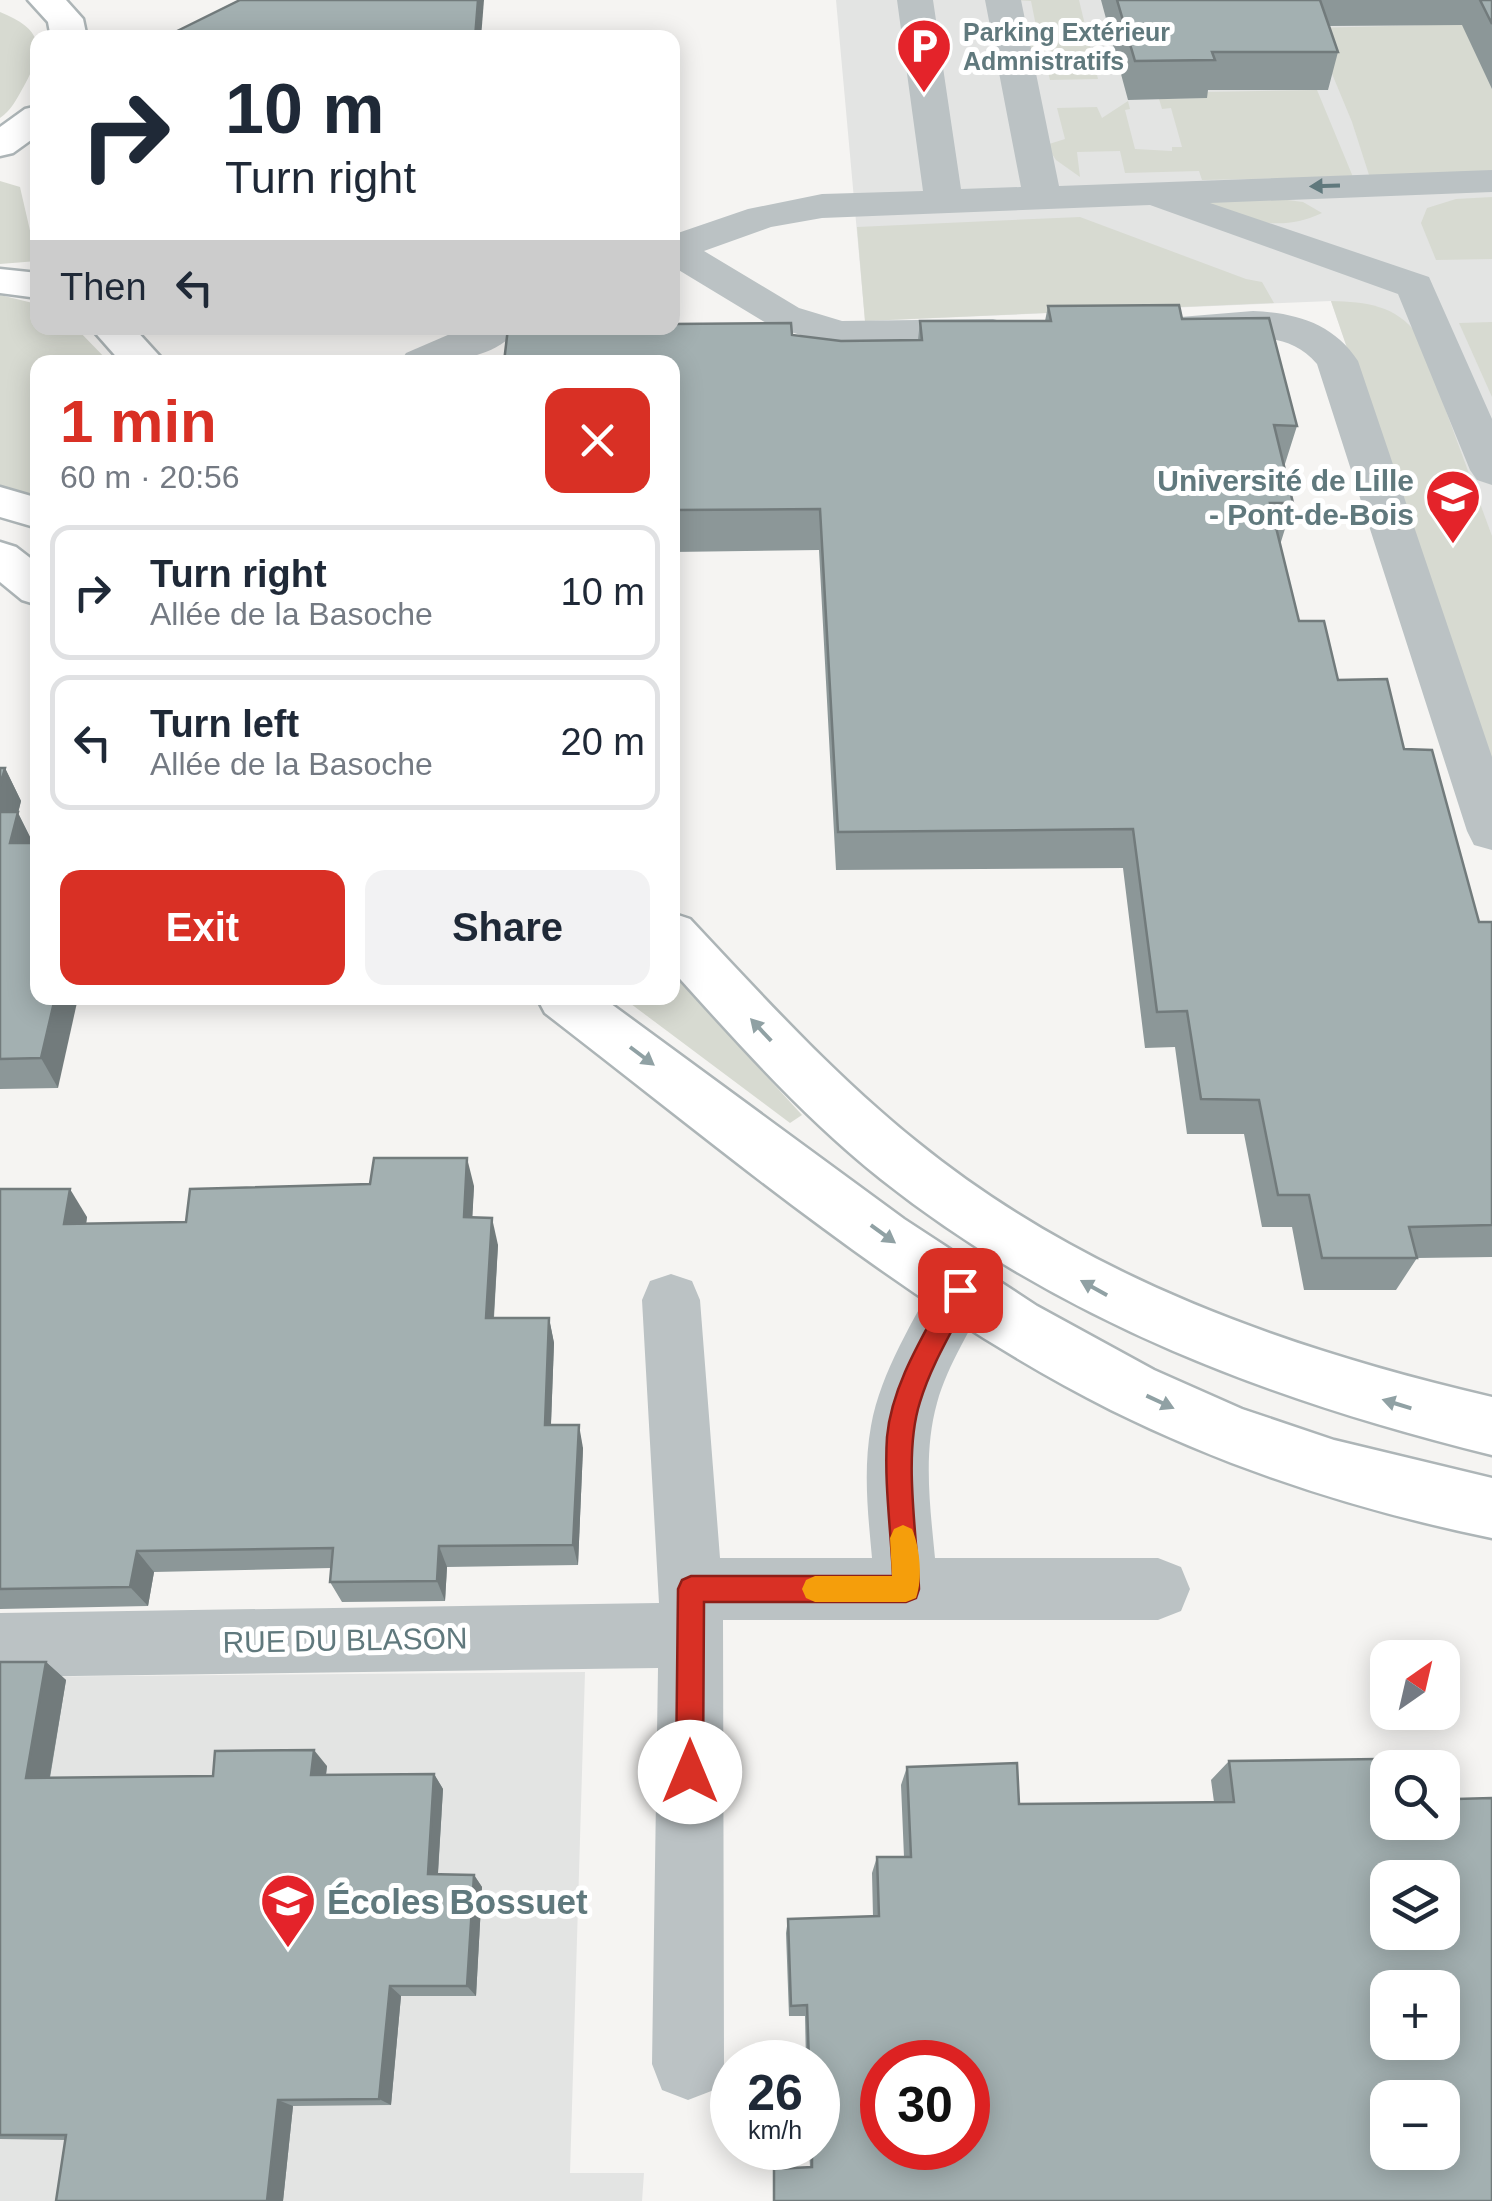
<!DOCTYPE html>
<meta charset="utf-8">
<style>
:root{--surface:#fff;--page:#f2f2f3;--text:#1f2937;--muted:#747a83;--line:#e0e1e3;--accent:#d93025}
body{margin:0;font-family:Helvetica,sans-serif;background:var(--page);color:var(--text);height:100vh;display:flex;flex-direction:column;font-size:38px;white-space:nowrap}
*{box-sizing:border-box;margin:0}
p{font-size:32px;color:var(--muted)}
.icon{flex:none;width:55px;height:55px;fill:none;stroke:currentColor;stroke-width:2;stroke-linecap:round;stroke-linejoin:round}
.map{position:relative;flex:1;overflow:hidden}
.panel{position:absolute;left:30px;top:355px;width:650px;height:650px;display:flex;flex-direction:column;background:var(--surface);border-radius:20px;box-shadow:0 5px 25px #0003}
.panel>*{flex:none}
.banner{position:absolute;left:30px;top:30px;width:650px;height:305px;border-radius:20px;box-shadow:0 5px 25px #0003;background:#fff;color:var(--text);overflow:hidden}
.needle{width:65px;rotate:34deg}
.controls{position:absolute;left:1370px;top:1640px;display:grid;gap:20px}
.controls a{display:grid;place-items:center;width:90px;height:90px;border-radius:20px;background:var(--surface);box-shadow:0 5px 25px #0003;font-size:50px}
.speed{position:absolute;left:710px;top:2040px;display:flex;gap:20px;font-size:50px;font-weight:700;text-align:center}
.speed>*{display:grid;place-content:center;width:130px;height:130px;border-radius:50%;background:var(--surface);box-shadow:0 5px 25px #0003;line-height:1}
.speed small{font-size:25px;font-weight:400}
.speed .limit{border:15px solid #d22;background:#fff;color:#111}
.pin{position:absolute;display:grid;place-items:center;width:85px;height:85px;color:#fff;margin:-42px;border-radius:20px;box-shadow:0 5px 15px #0006}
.me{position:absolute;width:110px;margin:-55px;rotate:0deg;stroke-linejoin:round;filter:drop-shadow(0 0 8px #0008)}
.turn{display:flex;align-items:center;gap:35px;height:210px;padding:0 30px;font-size:45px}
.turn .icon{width:130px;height:130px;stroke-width:2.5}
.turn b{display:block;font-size:70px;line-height:85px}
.then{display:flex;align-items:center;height:95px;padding:0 30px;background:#0003;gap:20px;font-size:38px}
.round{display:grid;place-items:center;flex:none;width:105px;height:105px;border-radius:20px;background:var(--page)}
.head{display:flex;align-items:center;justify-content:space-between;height:170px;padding:0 30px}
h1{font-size:60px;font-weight:800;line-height:75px;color:var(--accent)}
.action{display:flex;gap:20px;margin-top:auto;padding:20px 30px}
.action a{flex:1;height:115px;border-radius:20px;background:var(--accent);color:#fff;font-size:40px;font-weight:800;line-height:115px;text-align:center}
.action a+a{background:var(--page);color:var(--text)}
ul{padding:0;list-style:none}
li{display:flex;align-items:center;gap:30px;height:135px;margin:0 20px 15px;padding:0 10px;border:5px solid var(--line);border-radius:20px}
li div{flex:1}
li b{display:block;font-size:38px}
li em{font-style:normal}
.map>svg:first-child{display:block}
</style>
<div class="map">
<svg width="1492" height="2201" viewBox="0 0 1492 2201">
<rect width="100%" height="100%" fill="#f5f4f2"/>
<g fill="#e3e4e3">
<polygon points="836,0 1492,0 1492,771 1331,301 865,321"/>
<polygon points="585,1672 570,2173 644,2173 642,2201 0,2201 0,1677"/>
</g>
<g fill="#d7dad1">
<polygon points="1012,0 1079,0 1098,79 1050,80 1044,56 1026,55 1020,27 1036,26 1031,1"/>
<path d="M 0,12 C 42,29 46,47 24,86 C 17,98 12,110 0,118 Z"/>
<polygon points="1467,24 1492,85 1492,175 1370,178 1352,122 1313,28"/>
<polygon points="1317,90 1353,177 1202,180 1199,171 1125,173 1120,151 1077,152 1080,177 1056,160 1046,145 1065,139 1057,108 1097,107 1102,118 1128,101 1130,109 1125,110 1135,149 1172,151 1172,147 1182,147 1171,108 1162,109 1159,99 1206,98 1205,92"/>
<polygon points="0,181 20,187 37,261 0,264"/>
<polygon points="1492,197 1492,259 1436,260 1421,223 1427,208 1456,199"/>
<path d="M 1273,198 L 1303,202 L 1322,213 C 1278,234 1241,219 1198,203 Z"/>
<polygon points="1080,217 1246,279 1262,282 1274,303 865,321 857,227"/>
<polygon points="0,295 37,304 38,328 76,328 109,362 38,362 37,500 0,485"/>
<path d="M 1331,301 C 1367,302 1395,305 1418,335 L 1492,536 L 1492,771 Z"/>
<polygon points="1492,322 1492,397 1459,323"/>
<polygon points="673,974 802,1115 790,1123 623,998 672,998"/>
</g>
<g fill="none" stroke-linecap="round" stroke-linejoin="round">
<g stroke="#adb5b7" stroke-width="5">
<g id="major">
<polygon points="28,0 66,0 83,19 87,38 51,38 48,22"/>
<polygon points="38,106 38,135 13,153 0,156 0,127 25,109"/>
<polygon points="0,269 38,273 38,298 0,293"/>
<polygon points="91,328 134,328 165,362 121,362"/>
<polygon points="0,487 38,498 38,528 0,517"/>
<polygon points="0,542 16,547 38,564 38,605 22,600 0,582"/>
<path d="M 672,913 L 690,919 C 763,997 834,1075 917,1142 C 1083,1277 1286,1349 1492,1397 L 1492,1455 C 1272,1401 1060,1321 881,1179 C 804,1118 738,1043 672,970 Z"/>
<path d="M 537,998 L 603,998 L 904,1219 L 1037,1306 L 1154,1370 L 1242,1409 L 1334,1440 L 1492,1478 L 1492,1538 C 1360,1511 1232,1470 1111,1410 C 905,1306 727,1153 545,1013 Z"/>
</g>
</g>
<g fill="#bbc2c4" fill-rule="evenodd">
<polygon points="897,0 933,0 961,189 1021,187 985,0 1021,0 1059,186 1492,170 1492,192 1210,203 1429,277 1492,419 1492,485 1477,480 1470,470 1398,294 1150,205 822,218 771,227 704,251 799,308 842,321 993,319 1008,323 1014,332 1008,341 993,345 840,347 771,326 672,266 672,235 748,209 822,194 923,191"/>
<path d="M 1253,311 C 1296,313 1333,323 1358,361 L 1492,757 L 1492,850 L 1474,845 L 1467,831 L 1317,364 C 1280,320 1228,348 1180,335 L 1174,326 L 1180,317 Z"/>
<path d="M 464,328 L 518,328 C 497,361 435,364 400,362 L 406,353 Z"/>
<path d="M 961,1264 L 982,1271 L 990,1290 C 973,1327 948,1363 937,1403 C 923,1453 930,1506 935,1558 L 1158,1558 L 1181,1567 L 1190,1589 L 1181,1611 L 1158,1620 L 723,1620 L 724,2064 L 714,2090 L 688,2100 L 662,2090 L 652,2064 L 658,1668 L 0,1677 L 0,1613 L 659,1603 L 642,1300 L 650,1281 L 671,1274 L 692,1281 L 700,1300 L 720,1558 L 872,1558 C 868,1514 863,1470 871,1426 C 881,1371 914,1320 940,1271 Z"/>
</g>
<use href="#major" fill="#fff" fill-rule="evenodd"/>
</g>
<g fill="#8c9798">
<polygon points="1101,0 1492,0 1492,89 1462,25 1329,26 1338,52 1328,90 1208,90 1207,98 1128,100"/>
<polygon points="1048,306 1182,319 1297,426 1284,467 1293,503 1280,545 1299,621 1338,680 1404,749 1479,922 1492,922 1492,1257 1417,1258 1396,1290 1304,1290 1292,1227 1262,1227 1244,1134 1187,1134 1175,1047 1145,1048 1123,868 836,870 819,550 672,552 672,362 792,335 841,341 918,340 920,321 1045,321"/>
<polygon points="0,768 5,768 21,801 18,813 33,843 58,1088 0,1089"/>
<polygon points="474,1186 472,1217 498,1245 494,1318 549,1318 554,1343 551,1425 583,1448 578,1565 447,1567 445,1601 342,1602 330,1582 331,1568 154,1572 148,1606 0,1609 0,1189 87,1217 86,1224 186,1222"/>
<polygon points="0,1662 46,1662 66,1680 50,1778 213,1776 327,1766 326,1775 434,1774 443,1789 438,1874 474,1875 482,1887 476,1996 401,1996 391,2105 293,2106 283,2201 56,2201 66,2140 0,2139"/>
<polygon points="1229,1761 1492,2201 773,2201 774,2169 810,2167 809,2148 818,2148 818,2062 806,2062 805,2016 789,2016 786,1933 788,1919 873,1917 872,1873 877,1857 904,1857 901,1785 907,1767 1019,1804 1214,1802 1211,1780"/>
</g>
<g fill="#727b7c">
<polygon points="478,0 484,0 481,38 475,38"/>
<polygon points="5,768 21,801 18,813 34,845 27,876 0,825 0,786"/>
<polygon points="55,998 78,998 58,1088 41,1058"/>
<polygon points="467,1158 474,1186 471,1244 464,1217"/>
<polygon points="70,1189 87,1217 82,1251 64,1224"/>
<polygon points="492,1218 498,1245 492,1344 486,1318"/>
<polygon points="549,1318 554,1343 550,1448 545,1425"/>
<polygon points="579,1425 583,1448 578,1565 573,1545"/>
<polygon points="439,1546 447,1567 445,1601 437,1581"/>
<polygon points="137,1551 154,1572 148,1606 130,1587"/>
<polygon points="46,1662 66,1680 47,1793 26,1778"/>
<polygon points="314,1750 327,1766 324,1790 311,1775"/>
<polygon points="434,1774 443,1789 437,1887 428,1874"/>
<polygon points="474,1875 482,1887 476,1996 467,1986"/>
<polygon points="390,1986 401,1996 391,2105 379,2099"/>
<polygon points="278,2100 293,2106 283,2201 267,2201"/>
</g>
<g fill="#a3b0b1" stroke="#727b7c" stroke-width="2.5" fill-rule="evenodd">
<polygon points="240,0 478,0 475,38 163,38"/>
<polygon points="1117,0 1320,0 1338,52 1212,52 1215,60 1135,61"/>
<polygon points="1480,0 1492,0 1492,24"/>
<polygon points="1179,305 1182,319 1269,318 1297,426 1274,425 1293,503 1270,503 1299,621 1324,621 1338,680 1387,679 1404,749 1432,750 1479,922 1492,922 1492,1225 1409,1227 1417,1258 1322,1258 1309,1195 1278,1195 1259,1100 1201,1099 1187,1011 1157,1012 1133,829 838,832 820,509 672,510 672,362 504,362 508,328 672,328 672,324 791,323 792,335 841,341 922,340 920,321 1051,321 1048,306"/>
<polygon points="0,768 5,768 0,786"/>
<polygon points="0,812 18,812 10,843 38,843 38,998 55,998 41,1058 0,1059"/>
<polygon points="374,1158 467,1158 464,1217 492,1218 486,1318 549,1318 545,1425 579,1425 573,1545 439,1546 437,1581 330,1582 333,1548 137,1551 130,1587 0,1589 0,1189 70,1189 64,1224 186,1222 190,1189 370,1184"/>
<polygon points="0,1662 46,1662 26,1778 213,1776 215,1751 314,1750 311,1775 434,1774 428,1874 474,1875 467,1986 390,1986 379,2099 278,2100 267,2201 56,2201 66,2135 0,2135"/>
<path d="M 1449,1758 L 1456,1799 L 1492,1798 L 1492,2201 L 774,2201 L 774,2169 L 812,2167 L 812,2148 L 818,2148 L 818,2062 L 809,2062 L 807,2005 L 791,2006 L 788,1919 L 879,1916 L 877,1857 L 911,1857 L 907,1767 L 1017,1763 L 1019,1804 L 1234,1802 L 1229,1761 ZM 1388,1768 L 1442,1768 L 1442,1822 L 1388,1822 ZM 1388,1878 L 1442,1878 L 1442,1932 L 1388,1932 ZM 1388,1988 L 1442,1988 L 1442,2042 L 1388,2042 ZM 882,2062 L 968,2062 L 968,2148 L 882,2148 ZM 1388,2098 L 1442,2098 L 1442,2152 L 1388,2152 Z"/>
</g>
<defs><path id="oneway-solid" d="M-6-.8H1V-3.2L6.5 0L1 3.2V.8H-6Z" transform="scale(2.5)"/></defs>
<use fill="#60797d" href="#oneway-solid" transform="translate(1325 186) rotate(178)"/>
<g fill="#90a1a4">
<use href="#oneway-solid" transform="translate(761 1030) rotate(-133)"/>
<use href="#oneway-solid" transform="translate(642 1056) rotate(37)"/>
<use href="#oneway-solid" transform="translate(883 1234) rotate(36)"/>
<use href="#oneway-solid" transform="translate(1094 1288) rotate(-151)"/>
<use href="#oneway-solid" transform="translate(1160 1402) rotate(25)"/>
<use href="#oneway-solid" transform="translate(1397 1404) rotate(-163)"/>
</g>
<path fill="#d93025" stroke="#8d1f18" stroke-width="2.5" d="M 960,1279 L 969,1282 L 973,1290 C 955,1327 932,1362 920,1402 C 903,1455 917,1533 919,1589 L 916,1598 L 906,1602 L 704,1602 L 703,1772 L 699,1782 L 690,1786 L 680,1782 L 676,1772 L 678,1589 L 682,1580 L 691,1576 L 893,1576 C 891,1531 884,1482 887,1437 C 892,1382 927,1330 952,1282 Z"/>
<path fill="#f59e0b" d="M 903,1525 L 912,1529 C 920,1547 923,1580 916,1598 L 906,1602 L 815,1602 L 806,1598 L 802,1589 L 806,1580 L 815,1576 L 892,1576 L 890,1538 L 894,1529 Z"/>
<defs>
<g id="parking-pin" transform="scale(2.875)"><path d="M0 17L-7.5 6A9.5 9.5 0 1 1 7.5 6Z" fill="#e4232a" stroke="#fff"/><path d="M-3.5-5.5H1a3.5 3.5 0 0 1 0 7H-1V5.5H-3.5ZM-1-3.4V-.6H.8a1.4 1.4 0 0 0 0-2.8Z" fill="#fff"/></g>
<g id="university-pin" transform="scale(2.875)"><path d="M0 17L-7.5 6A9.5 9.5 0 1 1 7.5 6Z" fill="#e4232a" stroke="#fff"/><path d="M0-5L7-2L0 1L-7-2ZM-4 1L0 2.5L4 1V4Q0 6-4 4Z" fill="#fff"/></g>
<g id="school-pin" transform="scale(2.875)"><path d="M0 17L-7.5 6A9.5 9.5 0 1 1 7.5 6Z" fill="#e4232a" stroke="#fff"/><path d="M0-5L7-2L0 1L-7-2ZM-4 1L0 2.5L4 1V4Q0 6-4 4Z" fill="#fff"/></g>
</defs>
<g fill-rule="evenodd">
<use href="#parking-pin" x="924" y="46"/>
<use href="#university-pin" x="1453" y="497"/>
<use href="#school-pin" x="288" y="1901"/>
</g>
<g text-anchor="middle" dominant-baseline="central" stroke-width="10" stroke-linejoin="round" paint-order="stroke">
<g font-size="25" font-weight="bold" fill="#60797d" stroke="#fff" text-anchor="start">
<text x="963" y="32">Parking Extérieur<tspan x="963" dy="29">Admnistratifs</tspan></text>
</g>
<g font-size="30" font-weight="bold" fill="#60797d" stroke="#fff" text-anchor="end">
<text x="1414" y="480">Université de Lille<tspan x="1414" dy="34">- Pont-de-Bois</tspan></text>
</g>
<g font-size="30" fill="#60797d" stroke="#fff">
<text transform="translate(345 1640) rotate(-1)">RUE DU BLASON</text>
</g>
<g font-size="35" font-weight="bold" fill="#60797d" stroke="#fff" text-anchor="start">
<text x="327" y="1901">Écoles Bossuet</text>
</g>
</g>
</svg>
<div class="controls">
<a><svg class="needle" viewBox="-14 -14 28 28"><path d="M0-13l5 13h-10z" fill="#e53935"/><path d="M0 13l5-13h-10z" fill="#747a83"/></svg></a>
<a><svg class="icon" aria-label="search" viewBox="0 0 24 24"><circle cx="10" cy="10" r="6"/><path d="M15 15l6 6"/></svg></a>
<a><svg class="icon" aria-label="layers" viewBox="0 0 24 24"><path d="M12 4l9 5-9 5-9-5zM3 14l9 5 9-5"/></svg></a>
<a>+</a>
<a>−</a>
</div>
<div class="speed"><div>26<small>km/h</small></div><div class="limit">30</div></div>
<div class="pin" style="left:960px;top:1290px;background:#d93025"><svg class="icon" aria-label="arrive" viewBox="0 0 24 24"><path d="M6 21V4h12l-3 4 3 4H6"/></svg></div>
<svg class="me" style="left:690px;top:1772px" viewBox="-20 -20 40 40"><circle r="19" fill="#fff"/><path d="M0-13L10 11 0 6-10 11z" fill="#d93025"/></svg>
<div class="banner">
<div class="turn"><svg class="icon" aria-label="right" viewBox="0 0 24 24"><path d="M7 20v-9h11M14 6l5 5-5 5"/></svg><div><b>10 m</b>Turn right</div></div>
<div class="then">Then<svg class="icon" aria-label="left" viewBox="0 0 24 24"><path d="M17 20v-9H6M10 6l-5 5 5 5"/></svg></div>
</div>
<section class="panel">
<div class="head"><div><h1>1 min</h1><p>60 m · 20:56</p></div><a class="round" style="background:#d93025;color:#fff"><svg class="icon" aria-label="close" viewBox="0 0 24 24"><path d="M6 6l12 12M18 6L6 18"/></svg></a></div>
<ul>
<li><svg class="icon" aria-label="right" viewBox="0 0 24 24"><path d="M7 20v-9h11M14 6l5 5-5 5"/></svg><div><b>Turn right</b><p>Allée de la Basoche</p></div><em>10 m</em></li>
<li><svg class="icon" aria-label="left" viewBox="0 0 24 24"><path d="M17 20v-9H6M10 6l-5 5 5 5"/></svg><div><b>Turn left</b><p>Allée de la Basoche</p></div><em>20 m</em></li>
</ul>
<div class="action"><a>Exit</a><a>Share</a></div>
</section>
</div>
